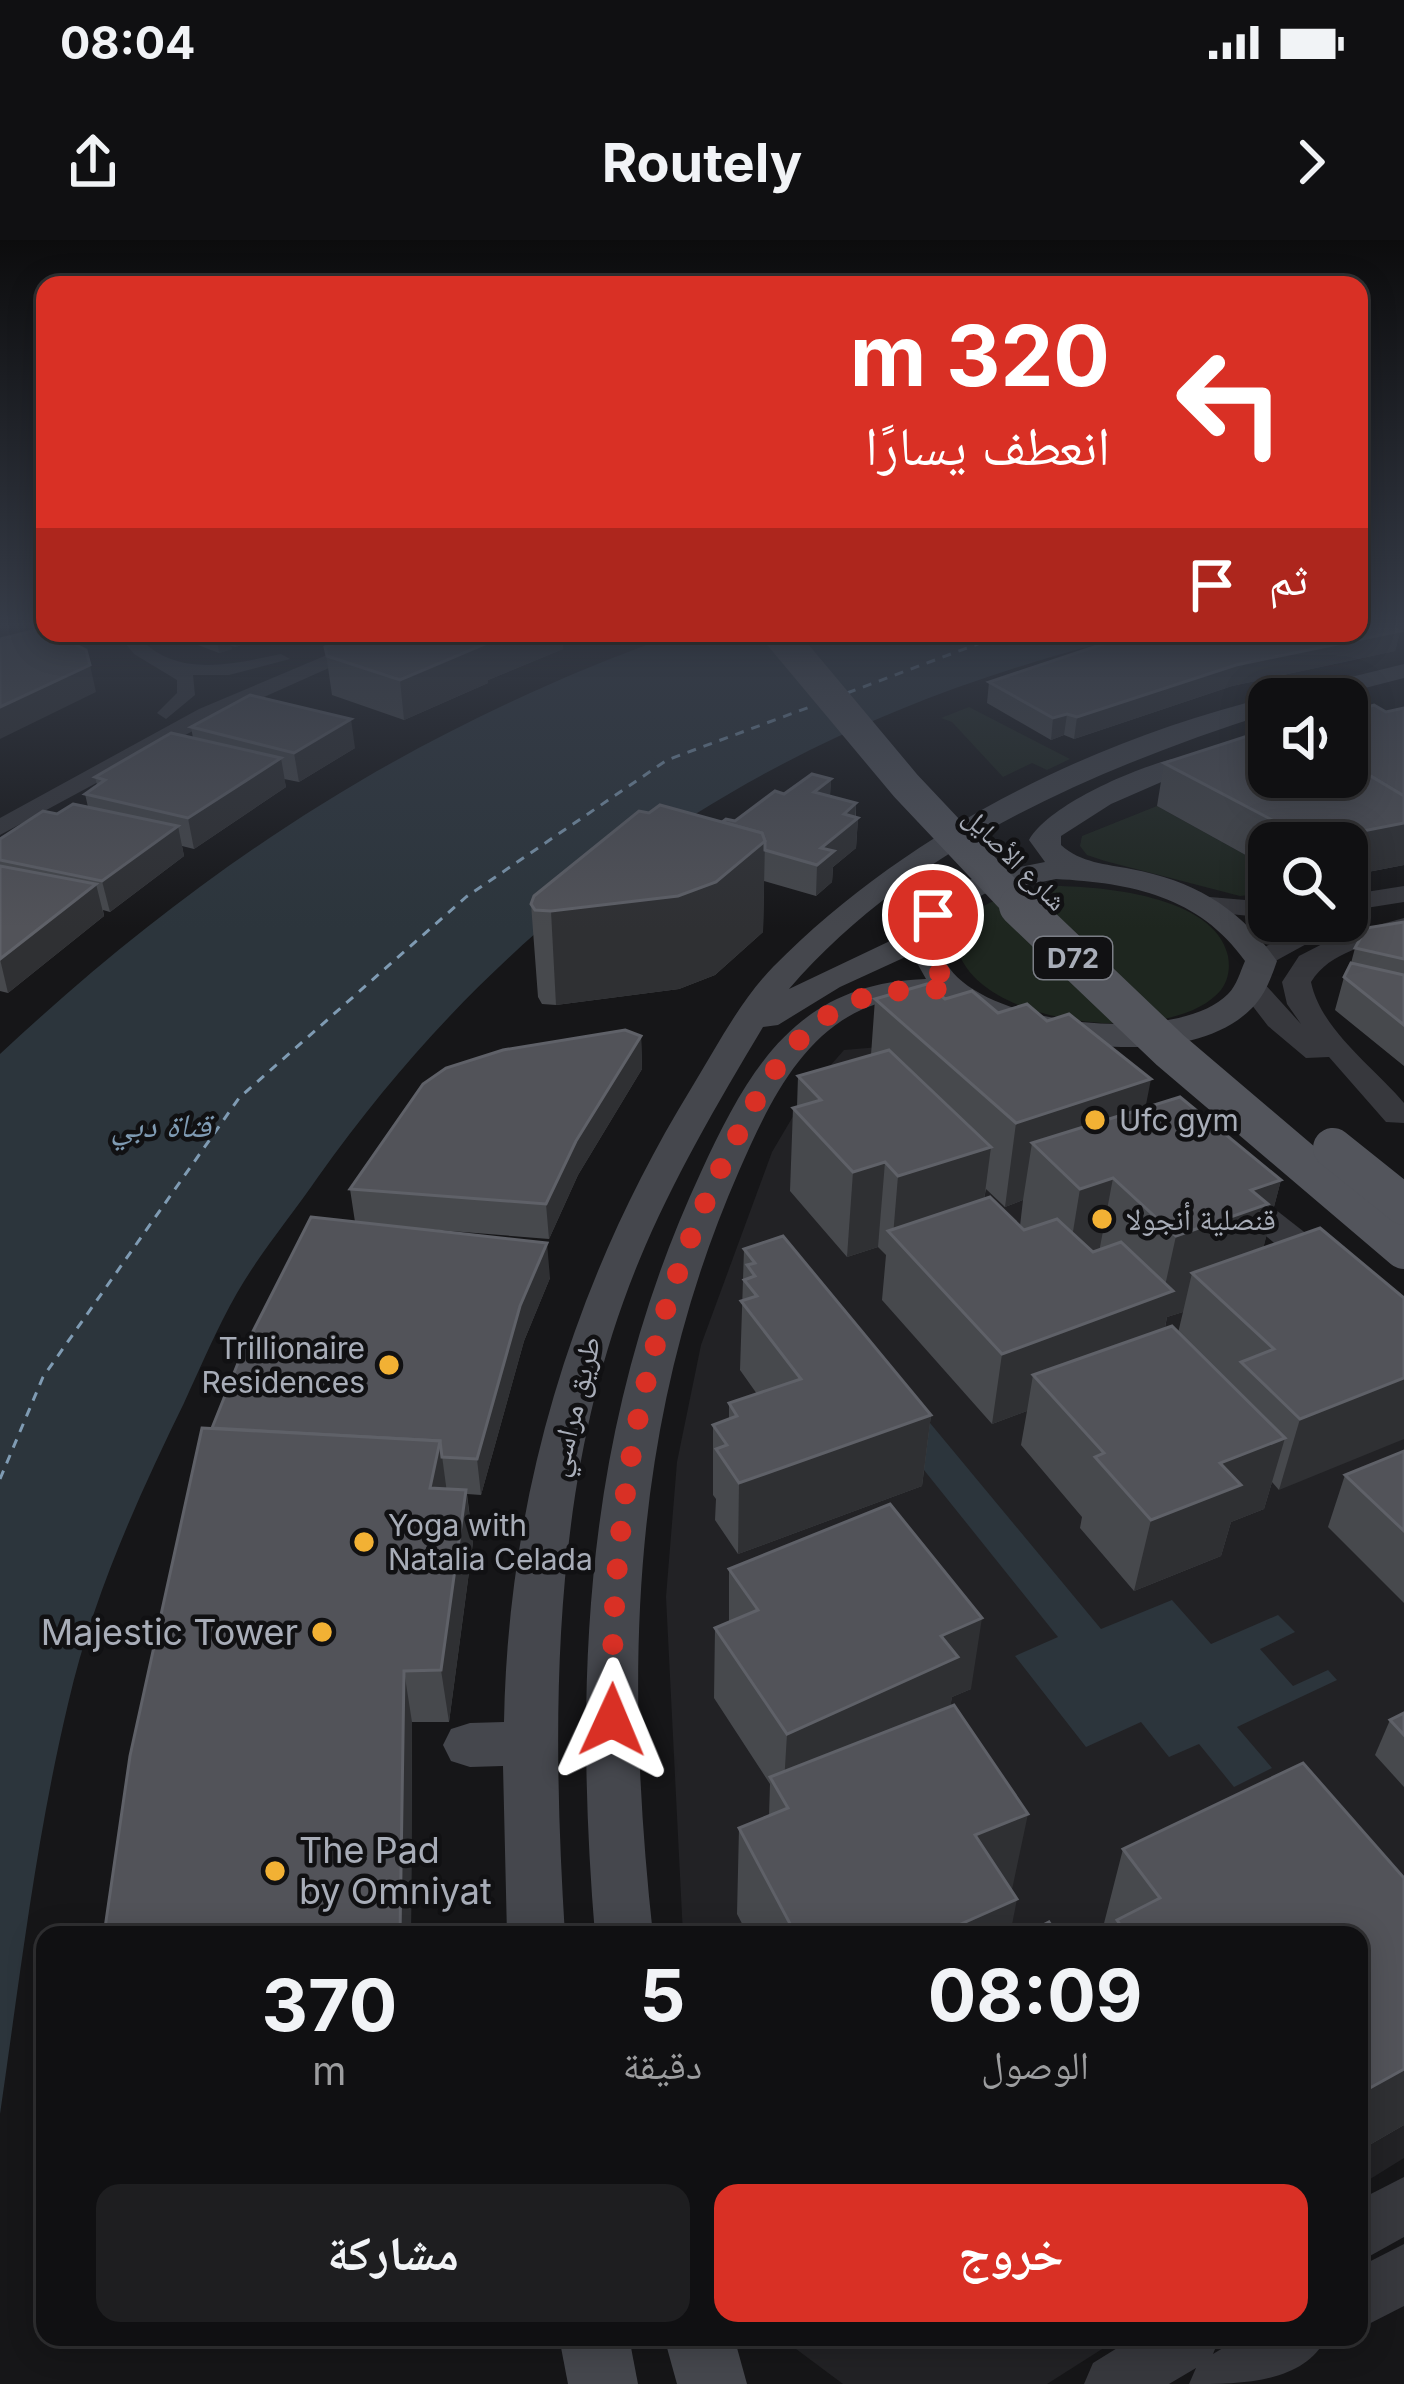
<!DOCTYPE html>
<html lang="ar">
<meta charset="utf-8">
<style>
:root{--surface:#101012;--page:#1e1e20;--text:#f1f3f6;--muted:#9c9d9f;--line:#303032;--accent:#d93025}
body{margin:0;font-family:Inter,"Noto Naskh Arabic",sans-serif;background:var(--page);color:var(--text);direction:rtl;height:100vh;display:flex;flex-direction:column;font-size:45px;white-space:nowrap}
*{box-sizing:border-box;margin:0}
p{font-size:39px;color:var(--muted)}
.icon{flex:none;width:66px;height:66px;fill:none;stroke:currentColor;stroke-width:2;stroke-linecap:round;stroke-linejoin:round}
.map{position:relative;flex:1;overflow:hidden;direction:ltr}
.details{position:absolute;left:36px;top:1686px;width:1332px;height:420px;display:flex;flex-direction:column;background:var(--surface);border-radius:24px;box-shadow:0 6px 30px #0003,0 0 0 3px var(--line);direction:rtl}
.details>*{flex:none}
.banner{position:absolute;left:36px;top:36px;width:1332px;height:366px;border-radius:24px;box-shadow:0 6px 30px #0003,0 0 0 3px var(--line);direction:rtl;background:#d93025;color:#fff;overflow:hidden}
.fabs{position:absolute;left:1248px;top:438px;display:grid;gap:24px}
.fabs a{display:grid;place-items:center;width:120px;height:120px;border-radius:24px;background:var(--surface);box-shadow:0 6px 30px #0003,0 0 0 3px var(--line);font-size:60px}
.pin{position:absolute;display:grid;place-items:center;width:102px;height:102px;color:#fff;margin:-51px;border:6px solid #fff;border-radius:50%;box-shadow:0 3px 12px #0007}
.me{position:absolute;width:132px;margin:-66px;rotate:1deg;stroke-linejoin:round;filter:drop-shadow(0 0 9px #0008)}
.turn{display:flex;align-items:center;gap:42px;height:252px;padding:0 60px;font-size:54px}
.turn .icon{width:156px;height:156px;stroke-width:2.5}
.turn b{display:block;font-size:84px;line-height:102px}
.then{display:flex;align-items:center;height:114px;padding:0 60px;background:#0003;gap:24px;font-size:45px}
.eta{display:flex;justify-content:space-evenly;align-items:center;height:204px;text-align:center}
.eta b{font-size:72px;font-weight:700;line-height:84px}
.primary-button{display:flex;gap:24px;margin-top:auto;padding:24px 60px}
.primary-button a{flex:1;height:138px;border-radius:24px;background:var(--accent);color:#fff;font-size:48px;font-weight:700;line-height:138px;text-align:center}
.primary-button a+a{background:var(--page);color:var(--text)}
.status{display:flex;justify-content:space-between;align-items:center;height:84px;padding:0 60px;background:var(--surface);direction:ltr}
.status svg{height:33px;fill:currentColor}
header{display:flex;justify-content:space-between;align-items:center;height:156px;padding:0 60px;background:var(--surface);font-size:54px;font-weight:700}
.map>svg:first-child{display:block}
</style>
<div class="status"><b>08:04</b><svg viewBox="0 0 49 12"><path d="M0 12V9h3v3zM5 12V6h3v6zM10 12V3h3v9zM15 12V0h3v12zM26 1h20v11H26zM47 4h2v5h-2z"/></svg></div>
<header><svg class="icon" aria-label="forward" viewBox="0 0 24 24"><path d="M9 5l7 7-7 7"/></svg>Routely<svg class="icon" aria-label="share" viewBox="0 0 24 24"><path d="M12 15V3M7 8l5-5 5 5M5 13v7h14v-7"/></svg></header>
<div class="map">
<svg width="1404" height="2144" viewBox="0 0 1404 2144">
<rect width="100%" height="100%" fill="#161618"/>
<g fill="#222225">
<polygon points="914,804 1404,1129 1404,1918 1359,1946 1359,1695 683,1695 666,1357 677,1222 701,1105 772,912 808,851 844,810"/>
<polygon points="780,2097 1121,2097 1047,2144 843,2144"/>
</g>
<g fill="#1e261f">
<polygon points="969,467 1070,519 1047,530 1032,523 1003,537 952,482 941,478"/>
<polygon points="1157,566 1269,628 1269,653 1240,656 1105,621 1087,615 1080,606 1082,596"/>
<path d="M 1051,646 C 1099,646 1215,655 1228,716 C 1230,727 1229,739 1221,750 C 1173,808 984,787 959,713 C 944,665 1020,652 1051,646 Z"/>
</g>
<g fill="#2c353c">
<path d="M 679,393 L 1142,393 C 792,476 527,643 318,937 C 292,975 260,1013 237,1053 C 217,1088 201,1126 184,1163 C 137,1259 92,1359 68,1464 C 36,1598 20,1737 0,1874 L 0,814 C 206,622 413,488 679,393 Z"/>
<polygon points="784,1007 1101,1389 1172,1360 1211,1404 1278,1375 1295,1392 1260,1409 1293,1446 1328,1430 1337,1440 1237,1487 1272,1528 1234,1547 1199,1504 1169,1517 1141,1482 1086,1507 1015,1416 1058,1397 753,1017"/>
</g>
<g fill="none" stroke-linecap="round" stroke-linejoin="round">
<g stroke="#7f9bb3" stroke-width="3" stroke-dasharray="9 8" stroke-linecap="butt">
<polyline points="847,453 1007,393"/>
<polyline points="0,1239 43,1137 239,858 466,657 667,520 815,465"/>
</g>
<path fill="#37383d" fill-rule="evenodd" d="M 117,393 L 135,393 C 173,439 229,425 281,414 L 290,419 L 229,435 L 193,435 L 195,455 L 166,479 L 157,473 L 177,453 L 177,440 L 134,414 Z"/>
<g fill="#37383d" fill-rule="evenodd">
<polygon points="379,393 407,393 215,479 0,595 0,578 199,469"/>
<polygon points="1404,646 1404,662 1347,671 1347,655"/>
<polygon points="1210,657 1269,662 1269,678 1201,671 1197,665 1201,659"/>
<path d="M 1404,678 L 1404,695 C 1371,704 1330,711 1311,742 C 1321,790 1373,826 1404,863 L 1404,883 L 1386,882 L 1329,817 L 1306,818 L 1268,786 L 1238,747 L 1252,738 L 1262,741 L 1301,784 L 1287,764 L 1282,742 L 1299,716 L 1334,698 L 1310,702 L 1261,729 L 1251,727 L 1247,721 L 1251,715 C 1285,694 1317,680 1355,681 L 1356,691 Z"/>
<polygon points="1236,945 1248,948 1404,1070 1404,1101 1391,1098 1224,962 1219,955"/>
<polygon points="1404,1937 1404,1997 1359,2022 1359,1960"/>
<polygon points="1404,2004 1404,2066 1359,2089 1359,2027"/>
<path d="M 1135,2097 L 1220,2097 L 1213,2114 L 1241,2097 L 1327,2097 C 1303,2144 1241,2144 1189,2144 L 1196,2128 L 1169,2144 L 1084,2144 L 1093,2123 Z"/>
</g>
<g fill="#45474d" fill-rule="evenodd">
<polygon points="1404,424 1404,438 1322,459 1278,459 1282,454"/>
<path d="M 1269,457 L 1276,459 L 1269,459 L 1269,473 C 1093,530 913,606 789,749 L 911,691 L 926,662 L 942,650 L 985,634 L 1045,622 L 1029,600 C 1049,565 1133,529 1172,519 L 1182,521 L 1186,527 L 1182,533 L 1111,564 L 1061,596 L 1061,605 C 1081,623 1106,624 1131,629 C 1195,641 1240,668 1277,721 C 1271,738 1265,755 1252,768 C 1197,824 1075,809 1008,789 C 986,783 964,763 943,759 C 919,755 885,759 863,769 C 798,798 766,870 739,931 C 630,1180 624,1429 653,1695 L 595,1695 C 573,1427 586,1179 701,932 C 750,826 798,743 926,739 L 912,714 L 840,747 L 778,785 L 763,787 C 717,864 673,939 639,1021 C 551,1234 551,1469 565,1695 L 507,1695 L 503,1526 L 470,1527 L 451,1521 L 443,1505 L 451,1489 L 470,1483 L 504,1482 C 508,1255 574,1039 692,847 C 717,806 740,761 773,727 C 905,593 1087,502 1269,457 ZM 1056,639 C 1131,643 1199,656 1245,721 C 1240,732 1237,745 1228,754 C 1165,818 889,774 949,675 L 984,654 Z"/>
<polygon points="559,2097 629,2097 638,2144 568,2144"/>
<polygon points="664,2097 734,2097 747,2144 677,2144"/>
</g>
<polyline stroke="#53555c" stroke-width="32" points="778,393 906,546 1022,669"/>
<g stroke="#53555c" stroke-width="40">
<polyline points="1019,666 1170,810 1404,1009"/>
<polyline points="1333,908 1404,965"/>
</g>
</g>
<g fill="#47494d" fill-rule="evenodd">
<polygon points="1401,388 1395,411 1232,446 1074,499 1064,495 1051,500 987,463 989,442"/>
<polygon points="184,393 270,393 236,407 231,406 232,409 219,413 185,400"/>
<polygon points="362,393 562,393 563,409 488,440 488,443 404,480 332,455 325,407"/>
<polygon points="1364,468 1386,472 1404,468 1404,625 1347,636 1347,603 1269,603 1269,628 1157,566 1164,523 1269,537 1362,477"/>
<polygon points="191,487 355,508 299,542 284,539 286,547 194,609 182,606 184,616 110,672 103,670 104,676 8,753 0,751 0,599 57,574 88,567 85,554 97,545 95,537 193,498"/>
<polygon points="831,539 830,556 856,563 856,577 858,578 856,608 833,627 832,642 816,656 764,641 763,692 715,735 679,749 556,765 542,764 538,757 531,664 649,573 722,582 735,581"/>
<polygon points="1404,682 1404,826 1335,770 1344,737 1351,723 1355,708"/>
<path d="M 875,759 L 945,759 L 998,773 L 1145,868 L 1281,940 L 1263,1008 L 1404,1058 L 1279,1250 L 1272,1242 L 1264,1269 L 1231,1282 L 1221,1316 L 1134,1351 L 1080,1288 L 1082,1277 L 1021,1205 L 1027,1171 L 992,1184 L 882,1060 L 886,1015 L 878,1007 L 847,1017 L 790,951 L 793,868 L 797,867 L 798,836 L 871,815 ZM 986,949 L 1005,967 L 1023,960 L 1020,986 L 984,959 ZM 1183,1072 L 1178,1093 L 1165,1088 L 1167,1077 Z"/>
<polygon points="641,796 642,829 578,935 549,999 413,988 550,1038 524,1101 481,1255 467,1254 473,1302 449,1482 412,1482 411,1695 104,1695 212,1188 355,982 350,949"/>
<polygon points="744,1009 931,1175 922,1246 738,1314 715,1280 716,1259 713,1255 713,1185 729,1179 729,1163 757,1154 740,1130"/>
<polygon points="1404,1211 1404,1363 1328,1287 1345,1235"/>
<polygon points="729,1329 971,1449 952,1457 950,1467 1012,1651 1010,1695 748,1695 737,1674 739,1588 769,1576 770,1544 714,1458 715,1388 729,1382"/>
<polygon points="1404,1473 1404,1547 1375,1515 1390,1480"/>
<polygon points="1123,1609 1404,1638 1404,1885 1359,1911 1359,1695 1101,1695"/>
</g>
<g fill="#2f3033">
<polygon points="1389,388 1401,388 1395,411 1232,446 1074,499 1077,477 1236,425"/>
<polygon points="233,393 270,393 236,407"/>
<polygon points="484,393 562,393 563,409 488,440 488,443 404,480 400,440 485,404"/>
<polygon points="229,395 232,409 219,413 217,399"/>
<polygon points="90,425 96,452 0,499 0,467"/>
<polygon points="1067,474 1064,495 1051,500 1053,478"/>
<polygon points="351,479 355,508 299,542 294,513"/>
<polygon points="281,518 286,547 194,609 188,578"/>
<polygon points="831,539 829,569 814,552"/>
<polygon points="856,563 855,580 858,578 856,608 833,627 832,642 816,656 817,625 821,608 844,574"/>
<polygon points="1404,583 1404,625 1347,636 1347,603 1312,603 1312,601"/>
<polygon points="178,586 184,616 110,672 102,641"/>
<polygon points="765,601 763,692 715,735 679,749 556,765 551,671"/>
<polygon points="96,644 104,676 8,753 0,719"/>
<polygon points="641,796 642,829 578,935 549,999 546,964 576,901"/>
<polygon points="1151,839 1135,921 1032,903 1023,960 1005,967 1016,883"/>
<polygon points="991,907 980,991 893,996 898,936"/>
<polygon points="885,922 878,1007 847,1017 853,932"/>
<polygon points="1113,938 1097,1023 1066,1034 1080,949"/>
<polygon points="1281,940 1259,1025 1192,1033 1183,1072 1167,1077 1158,1120 1033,1135 1027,1171 992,1184 1002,1114 1163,1055 1176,996 1251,950"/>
<polygon points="547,1003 550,1038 524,1101 481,1255 477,1219 520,1066"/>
<polygon points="1404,1138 1404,1199 1279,1250 1300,1179"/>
<polygon points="931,1175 922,1246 738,1314 739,1243"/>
<polygon points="1285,1198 1264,1269 1231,1282 1221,1316 1134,1351 1151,1280 1220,1223"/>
<polygon points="440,1201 447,1253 430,1248"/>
<polygon points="466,1250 473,1302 449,1482 441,1430"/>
<polygon points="982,1378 971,1449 952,1457 947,1488 783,1560 787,1494 941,1396"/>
<polygon points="404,1431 412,1482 411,1695 400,1695"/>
<polygon points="1028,1574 1010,1659 975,1595"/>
<polygon points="1017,1659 1010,1695 936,1695"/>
<polygon points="1404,1829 1404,1885 1359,1911 1359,1854"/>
</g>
<g fill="#525359" stroke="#5f6168" stroke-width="3">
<polygon points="44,388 45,393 53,393 86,410 90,425 0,467 0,399"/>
<polygon points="1359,388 1394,388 1400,391 1236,425 1077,477 1067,474 1053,478 989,442 1097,406 1148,393 1359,393"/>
<polygon points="200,393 225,393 229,395 217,399"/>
<polygon points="362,393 452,393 485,404 400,440 327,416 325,407"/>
<polygon points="250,455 351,479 294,513 191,487"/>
<polygon points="1374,465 1386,472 1404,468 1404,556 1347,522 1347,481 1367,476 1364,468"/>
<polygon points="1269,489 1269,537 1347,537 1347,522 1404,556 1404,583 1312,601 1164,523"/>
<polygon points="171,493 281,518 188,578 85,554 105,540 95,537"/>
<polygon points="812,534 831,539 814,552 856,563 844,574 858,578 821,608 834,611 817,625 765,610 765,601 762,593 722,582 726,579 735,581 775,551 784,554"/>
<polygon points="73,564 178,586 102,641 0,620 0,599 43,571 57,574"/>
<polygon points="660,565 762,593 765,601 716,642 678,656 551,671 535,670 531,664 534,656 639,571 649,573"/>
<polygon points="0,626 96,644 0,719"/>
<polygon points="1404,682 1404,719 1355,708 1366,688"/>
<polygon points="1351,723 1404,735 1404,785 1344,737"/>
<polygon points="927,744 945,759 972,751 998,773 1027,764 1047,781 1069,774 1151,839 1016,883 875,759"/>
<polygon points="625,790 641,796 576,901 546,964 350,949 423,844 446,828 503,810"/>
<polygon points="889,810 991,907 898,936 885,922 853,932 793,868 821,860 798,836"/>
<polygon points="1180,857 1281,940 1251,950 1268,964 1176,996 1113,938 1080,949 1032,903"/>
<polygon points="990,957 1024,990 1057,979 1093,1012 1121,1002 1173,1051 1002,1114 888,991"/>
<polygon points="311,977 547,1003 520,1066 477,1219 442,1217 440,1201 212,1188 242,1113"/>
<polygon points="1320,988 1404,1058 1404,1138 1300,1179 1241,1122 1274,1109 1192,1033"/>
<polygon points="783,996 931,1175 739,1243 716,1209 727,1205 713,1185 737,1176 729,1163 801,1139 741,1061 757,1056 744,1040 755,1036 747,1025 755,1023 744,1009"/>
<polygon points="1172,1086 1285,1198 1220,1223 1241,1245 1151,1280 1095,1217 1104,1213 1033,1135"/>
<polygon points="202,1188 440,1201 430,1248 466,1250 441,1430 404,1431 400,1695 104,1695 130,1516"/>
<polygon points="1404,1211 1404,1291 1345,1235"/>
<polygon points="890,1264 982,1378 941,1396 958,1417 787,1494 715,1388 758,1370 729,1329"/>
<polygon points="954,1465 1028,1574 975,1595 1017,1659 936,1695 796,1695 739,1588 788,1568 770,1537"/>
<polygon points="1404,1473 1404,1495 1390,1480"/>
<polygon points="1303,1523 1404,1638 1404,1829 1359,1854 1359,1695 1127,1695 1117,1680 1160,1658 1123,1609"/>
<polygon points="1049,1682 1058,1695 1024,1695"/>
</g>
<linearGradient id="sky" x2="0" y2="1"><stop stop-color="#0c0c0d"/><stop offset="0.56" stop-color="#363c48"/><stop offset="1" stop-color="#363c48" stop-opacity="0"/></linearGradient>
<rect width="1404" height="688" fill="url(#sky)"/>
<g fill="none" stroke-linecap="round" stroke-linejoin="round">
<path stroke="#d93025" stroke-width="21" stroke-dasharray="0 37.8" d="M 612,1480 C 610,1277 641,1079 737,896 C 760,851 786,803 830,774 C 867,749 910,749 953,749 C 931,724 920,708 933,675"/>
</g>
<g fill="#f2b134" stroke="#111113" stroke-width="4.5">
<circle cx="1095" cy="880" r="12"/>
<circle cx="1102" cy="979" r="12"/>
<circle cx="389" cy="1125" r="12"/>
<circle cx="364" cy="1302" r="12"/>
<circle cx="322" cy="1392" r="12"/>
<circle cx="275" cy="1631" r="12"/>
</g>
<g text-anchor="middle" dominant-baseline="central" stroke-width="9" stroke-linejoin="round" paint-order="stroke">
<g font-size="27" fill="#a8adb8" stroke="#111113">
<text transform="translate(1015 619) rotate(45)">شارع الأصايل</text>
</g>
<rect fill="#111113" stroke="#7b7e86" stroke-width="3" x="1034" y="697" width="78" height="42" rx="9"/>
<g font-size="27" font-weight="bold" fill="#a8adb8">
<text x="1073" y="718">D72</text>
</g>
<g font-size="30" fill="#a8adb8" stroke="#111113" text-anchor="start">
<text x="1119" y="880">Ufc gym</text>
<text x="1126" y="979">قنصلية أنجولا</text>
<text x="365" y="1108" text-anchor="end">Trillionaire<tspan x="365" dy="34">Residences</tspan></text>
<text x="388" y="1285">Yoga with<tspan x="388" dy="34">Natalia Celada</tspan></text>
</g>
<g font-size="30" fill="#a8adb8" stroke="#111113">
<text transform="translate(573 1166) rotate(-76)">طريق مراسي</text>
</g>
<g font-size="33" font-style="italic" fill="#7f9bb3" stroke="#111113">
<text x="161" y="885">قناة دبي</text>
</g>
<g font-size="36" fill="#a8adb8" stroke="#111113" text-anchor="end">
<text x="298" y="1392">Majestic Tower</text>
<text x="299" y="1610" text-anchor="start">The Pad<tspan x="299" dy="41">by Omniyat</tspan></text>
</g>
</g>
</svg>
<div class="fabs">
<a><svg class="icon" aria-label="sound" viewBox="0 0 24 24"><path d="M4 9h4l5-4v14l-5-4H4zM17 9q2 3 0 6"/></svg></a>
<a><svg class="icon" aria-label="search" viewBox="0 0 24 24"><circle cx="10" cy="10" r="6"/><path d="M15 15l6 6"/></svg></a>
</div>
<div class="pin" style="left:933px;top:675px;background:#d93025"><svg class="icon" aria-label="arrive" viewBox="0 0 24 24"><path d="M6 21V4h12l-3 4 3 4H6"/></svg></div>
<svg class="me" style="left:612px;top:1480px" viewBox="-20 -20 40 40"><path d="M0-17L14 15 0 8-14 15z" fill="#d93025" stroke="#fff" stroke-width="4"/></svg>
<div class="banner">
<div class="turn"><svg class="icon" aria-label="left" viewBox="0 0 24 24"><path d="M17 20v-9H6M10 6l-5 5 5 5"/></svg><div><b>320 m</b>انعطف يسارًا</div></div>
<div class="then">ثم<svg class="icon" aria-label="arrive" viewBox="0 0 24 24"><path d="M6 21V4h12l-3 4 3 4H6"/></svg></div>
</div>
<section class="details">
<div class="eta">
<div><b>08:09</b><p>الوصول</p></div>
<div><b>5</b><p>دقيقة</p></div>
<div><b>370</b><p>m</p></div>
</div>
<div class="primary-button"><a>خروج</a><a>مشاركة</a></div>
</section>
</div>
